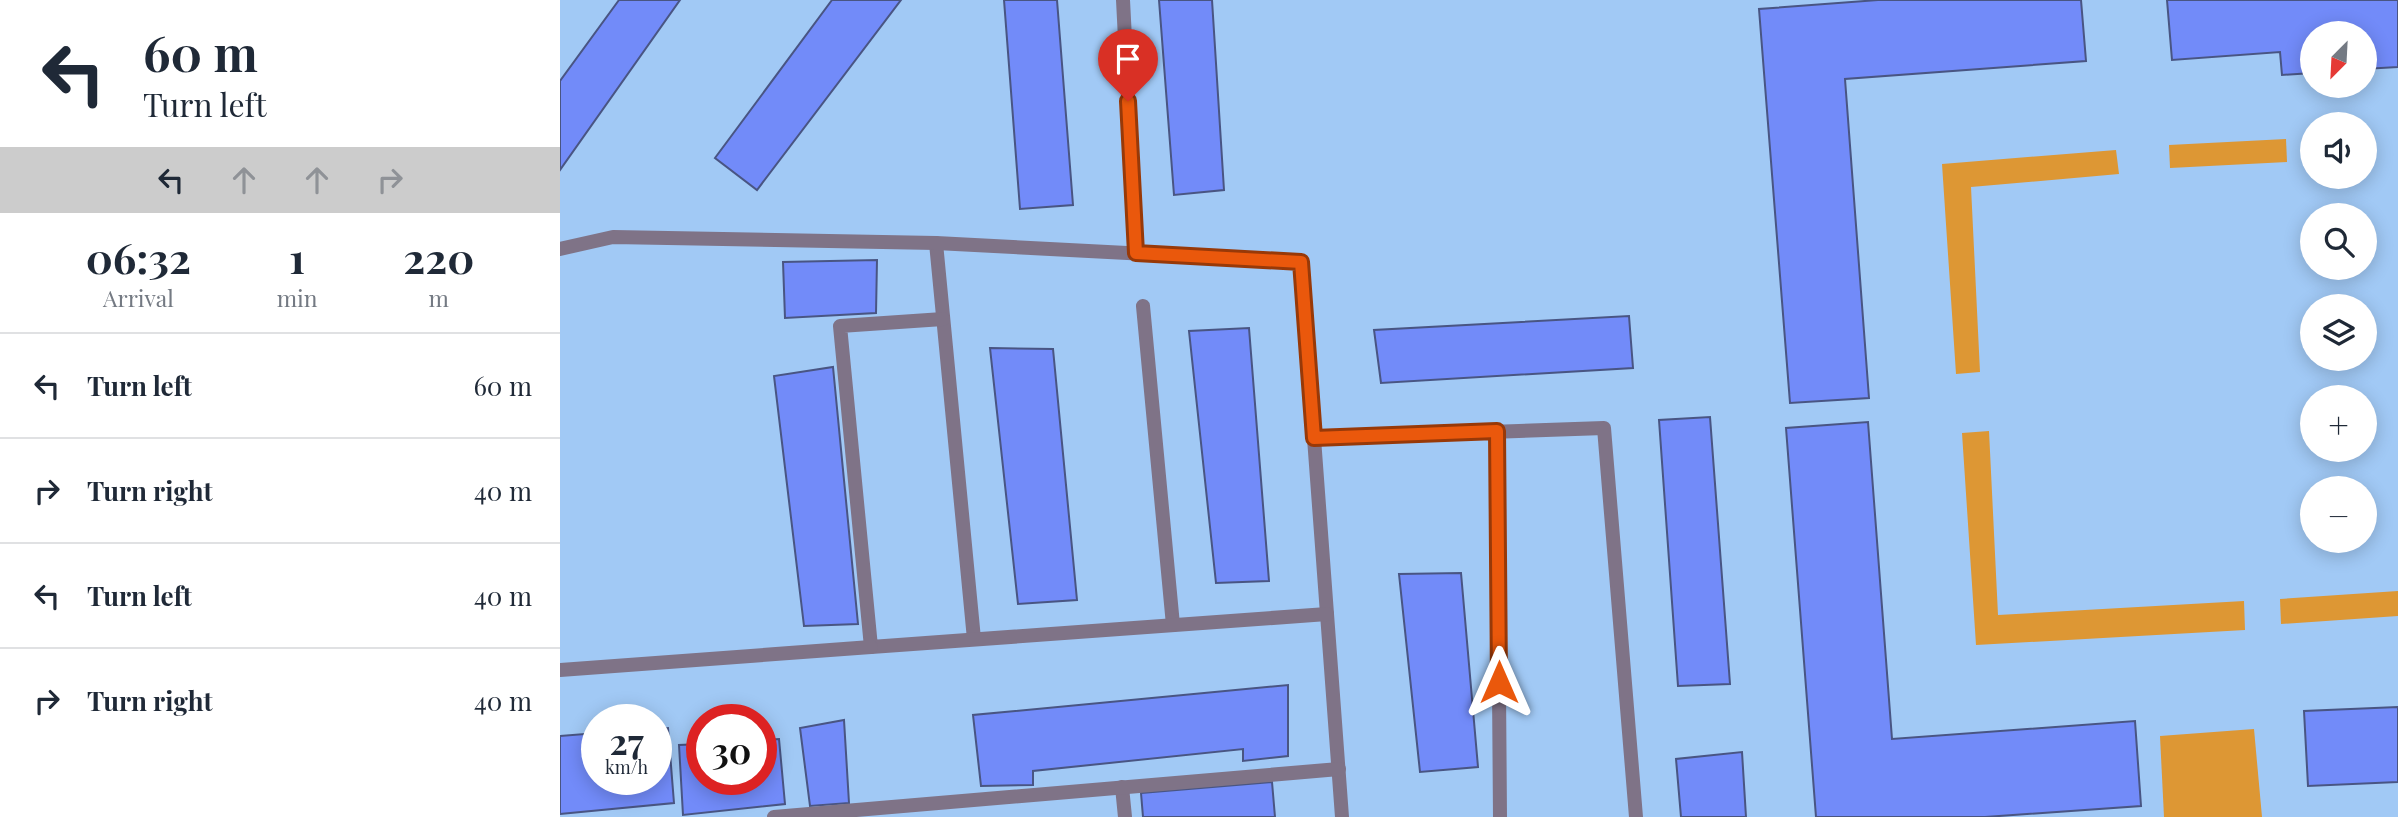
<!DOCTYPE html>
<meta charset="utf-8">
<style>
:root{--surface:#fff;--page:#f6f6f7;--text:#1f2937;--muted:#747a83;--line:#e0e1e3}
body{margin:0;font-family:"Playfair Display",serif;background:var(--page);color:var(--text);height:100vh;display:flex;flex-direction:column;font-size:26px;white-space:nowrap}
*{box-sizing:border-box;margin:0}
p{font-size:23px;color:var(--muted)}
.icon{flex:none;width:38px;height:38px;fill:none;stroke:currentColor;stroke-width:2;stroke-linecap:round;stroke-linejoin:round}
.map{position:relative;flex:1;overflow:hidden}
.panel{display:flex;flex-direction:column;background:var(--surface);width:560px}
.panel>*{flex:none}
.hud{background:#fff;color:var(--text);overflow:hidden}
.needle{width:46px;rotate:204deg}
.buttons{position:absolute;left:1740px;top:21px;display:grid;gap:14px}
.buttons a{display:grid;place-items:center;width:77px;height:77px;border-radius:50%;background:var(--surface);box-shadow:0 4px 18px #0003;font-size:35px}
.speed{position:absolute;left:21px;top:704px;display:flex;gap:14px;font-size:35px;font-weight:700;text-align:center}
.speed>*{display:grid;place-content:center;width:91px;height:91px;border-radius:50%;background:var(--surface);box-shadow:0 4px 18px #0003;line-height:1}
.speed small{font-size:18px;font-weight:400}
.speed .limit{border:10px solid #d22;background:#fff;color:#111}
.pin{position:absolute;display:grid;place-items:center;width:60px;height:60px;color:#fff;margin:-72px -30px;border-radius:50% 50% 50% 0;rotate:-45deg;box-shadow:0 0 7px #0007}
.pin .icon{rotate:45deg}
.me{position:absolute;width:77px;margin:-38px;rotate:0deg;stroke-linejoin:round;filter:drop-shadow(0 0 5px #0008)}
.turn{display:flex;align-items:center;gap:24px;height:147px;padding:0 28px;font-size:32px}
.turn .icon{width:91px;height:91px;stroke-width:2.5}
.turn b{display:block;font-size:49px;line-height:60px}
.lanes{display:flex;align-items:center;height:66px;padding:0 28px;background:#0003;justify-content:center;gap:35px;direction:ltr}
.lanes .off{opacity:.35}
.eta{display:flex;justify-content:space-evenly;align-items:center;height:119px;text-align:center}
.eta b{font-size:42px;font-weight:700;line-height:49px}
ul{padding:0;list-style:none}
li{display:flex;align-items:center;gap:21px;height:105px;padding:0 28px;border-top:2px solid var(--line)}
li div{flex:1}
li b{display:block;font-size:26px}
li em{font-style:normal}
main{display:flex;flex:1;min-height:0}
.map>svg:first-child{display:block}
</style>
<main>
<section class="panel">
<div class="hud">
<div class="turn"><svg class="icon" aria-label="left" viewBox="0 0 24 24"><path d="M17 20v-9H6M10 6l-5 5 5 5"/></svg><div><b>60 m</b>Turn left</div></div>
<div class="lanes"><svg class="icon" aria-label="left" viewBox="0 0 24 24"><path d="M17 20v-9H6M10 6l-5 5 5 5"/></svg><svg class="icon off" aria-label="ahead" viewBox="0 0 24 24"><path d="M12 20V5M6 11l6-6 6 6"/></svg><svg class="icon off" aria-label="ahead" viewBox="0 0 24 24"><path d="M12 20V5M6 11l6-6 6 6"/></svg><svg class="icon off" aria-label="right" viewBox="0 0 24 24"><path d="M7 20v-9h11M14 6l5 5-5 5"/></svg></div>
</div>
<div class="eta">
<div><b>06:32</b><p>Arrival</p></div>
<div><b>1</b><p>min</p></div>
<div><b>220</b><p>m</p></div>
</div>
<ul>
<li><svg class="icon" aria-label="left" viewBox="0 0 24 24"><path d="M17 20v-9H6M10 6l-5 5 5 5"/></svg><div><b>Turn left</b></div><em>60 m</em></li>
<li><svg class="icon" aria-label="right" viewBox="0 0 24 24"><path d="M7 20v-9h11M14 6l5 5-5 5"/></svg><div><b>Turn right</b></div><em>40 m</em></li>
<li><svg class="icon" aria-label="left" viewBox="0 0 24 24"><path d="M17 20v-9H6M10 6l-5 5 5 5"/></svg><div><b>Turn left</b></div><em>40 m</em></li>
<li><svg class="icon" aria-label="right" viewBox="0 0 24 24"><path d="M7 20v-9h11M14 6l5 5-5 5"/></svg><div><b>Turn right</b></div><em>40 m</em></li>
</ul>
</section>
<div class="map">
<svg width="1838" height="817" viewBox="0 0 1838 817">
<rect width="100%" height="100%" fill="#a1c9f5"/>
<g fill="#dd9734">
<polygon points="1726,139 1727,162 1610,168 1609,145"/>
<polygon points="1556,150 1559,174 1411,187 1420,372 1396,374 1382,164"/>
<polygon points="1429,431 1438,615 1684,601 1685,630 1416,645 1402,433"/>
<polygon points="1838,591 1838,616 1721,624 1720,599"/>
<polygon points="1694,729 1702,817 1604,817 1600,736"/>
</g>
<g fill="#728bf9" stroke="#495583" stroke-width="2">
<polygon points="59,0 120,0 0,170 0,81"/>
<polygon points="272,0 341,0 197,190 155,158"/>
<polygon points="444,0 497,0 513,205 460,209"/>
<polygon points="599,0 652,0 664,190 614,195"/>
<polygon points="1318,0 1521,0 1526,61 1285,79 1309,398 1230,403 1199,9"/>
<polygon points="1607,0 1838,0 1838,67 1804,69 1804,33 1752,33 1752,73 1722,75 1720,52 1612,60"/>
<polygon points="317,260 316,313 225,318 223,262"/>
<polygon points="1069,316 1073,368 821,383 814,330"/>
<polygon points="689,328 709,581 656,583 629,331"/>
<polygon points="430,348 493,349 517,600 458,604"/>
<polygon points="273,367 298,624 244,626 214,376"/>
<polygon points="1150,417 1170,684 1118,686 1099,420"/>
<polygon points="1308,422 1332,739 1575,721 1581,806 1425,817 1256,817 1226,428"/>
<polygon points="901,573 918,767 860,772 839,574"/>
<polygon points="728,685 728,756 683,761 683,749 473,771 473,785 421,786 413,715"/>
<polygon points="1838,707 1838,782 1748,786 1744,711"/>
<polygon points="284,720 289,803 250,806 240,728"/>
<polygon points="108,728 114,803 0,814 0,736 37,733 37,779 96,779 96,729"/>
<polygon points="219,739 225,804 123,815 119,745 142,744 142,779 201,779 201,740"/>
<polygon points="1182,752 1186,817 1121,817 1116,759"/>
<polygon points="712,782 715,817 583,817 581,793"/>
</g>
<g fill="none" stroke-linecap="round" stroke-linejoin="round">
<g stroke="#7f7387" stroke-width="14">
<polyline points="563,0 576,253"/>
<polyline points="376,243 414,639"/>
<polyline points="0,249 53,237 376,243 741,262 782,817"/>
<polyline points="583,306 613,625"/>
<polyline points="383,319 280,326 311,647 767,614"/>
<polyline points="937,431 940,817"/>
<polyline points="754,438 1044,428 1076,817"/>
<polyline points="0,670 311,647"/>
<polyline points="562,787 565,817"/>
<polyline points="214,817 779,769"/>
</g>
</g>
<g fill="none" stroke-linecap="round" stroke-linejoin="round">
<g stroke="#983908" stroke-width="18">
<polyline id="route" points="568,101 576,253 741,262 754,438 937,431 939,682"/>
</g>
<use href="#route" stroke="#ea580c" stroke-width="12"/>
</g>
</svg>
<div class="buttons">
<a><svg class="needle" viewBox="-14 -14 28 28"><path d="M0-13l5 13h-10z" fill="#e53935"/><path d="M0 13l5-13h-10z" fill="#747a83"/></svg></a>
<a><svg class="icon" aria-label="sound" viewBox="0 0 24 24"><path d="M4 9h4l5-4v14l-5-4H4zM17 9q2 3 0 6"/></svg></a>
<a><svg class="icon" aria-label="search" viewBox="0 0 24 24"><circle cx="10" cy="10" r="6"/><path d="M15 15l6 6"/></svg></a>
<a><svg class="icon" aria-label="layers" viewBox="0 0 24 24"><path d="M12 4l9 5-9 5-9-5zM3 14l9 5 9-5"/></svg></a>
<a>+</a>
<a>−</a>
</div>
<div class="speed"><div>27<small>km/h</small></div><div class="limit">30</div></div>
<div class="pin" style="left:568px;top:101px;background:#d93025"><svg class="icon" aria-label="arrive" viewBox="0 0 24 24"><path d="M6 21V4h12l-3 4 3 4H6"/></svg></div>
<svg class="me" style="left:939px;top:682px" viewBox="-20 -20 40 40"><path d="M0-17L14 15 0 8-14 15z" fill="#ea580c" stroke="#fff" stroke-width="4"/></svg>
</div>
</main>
